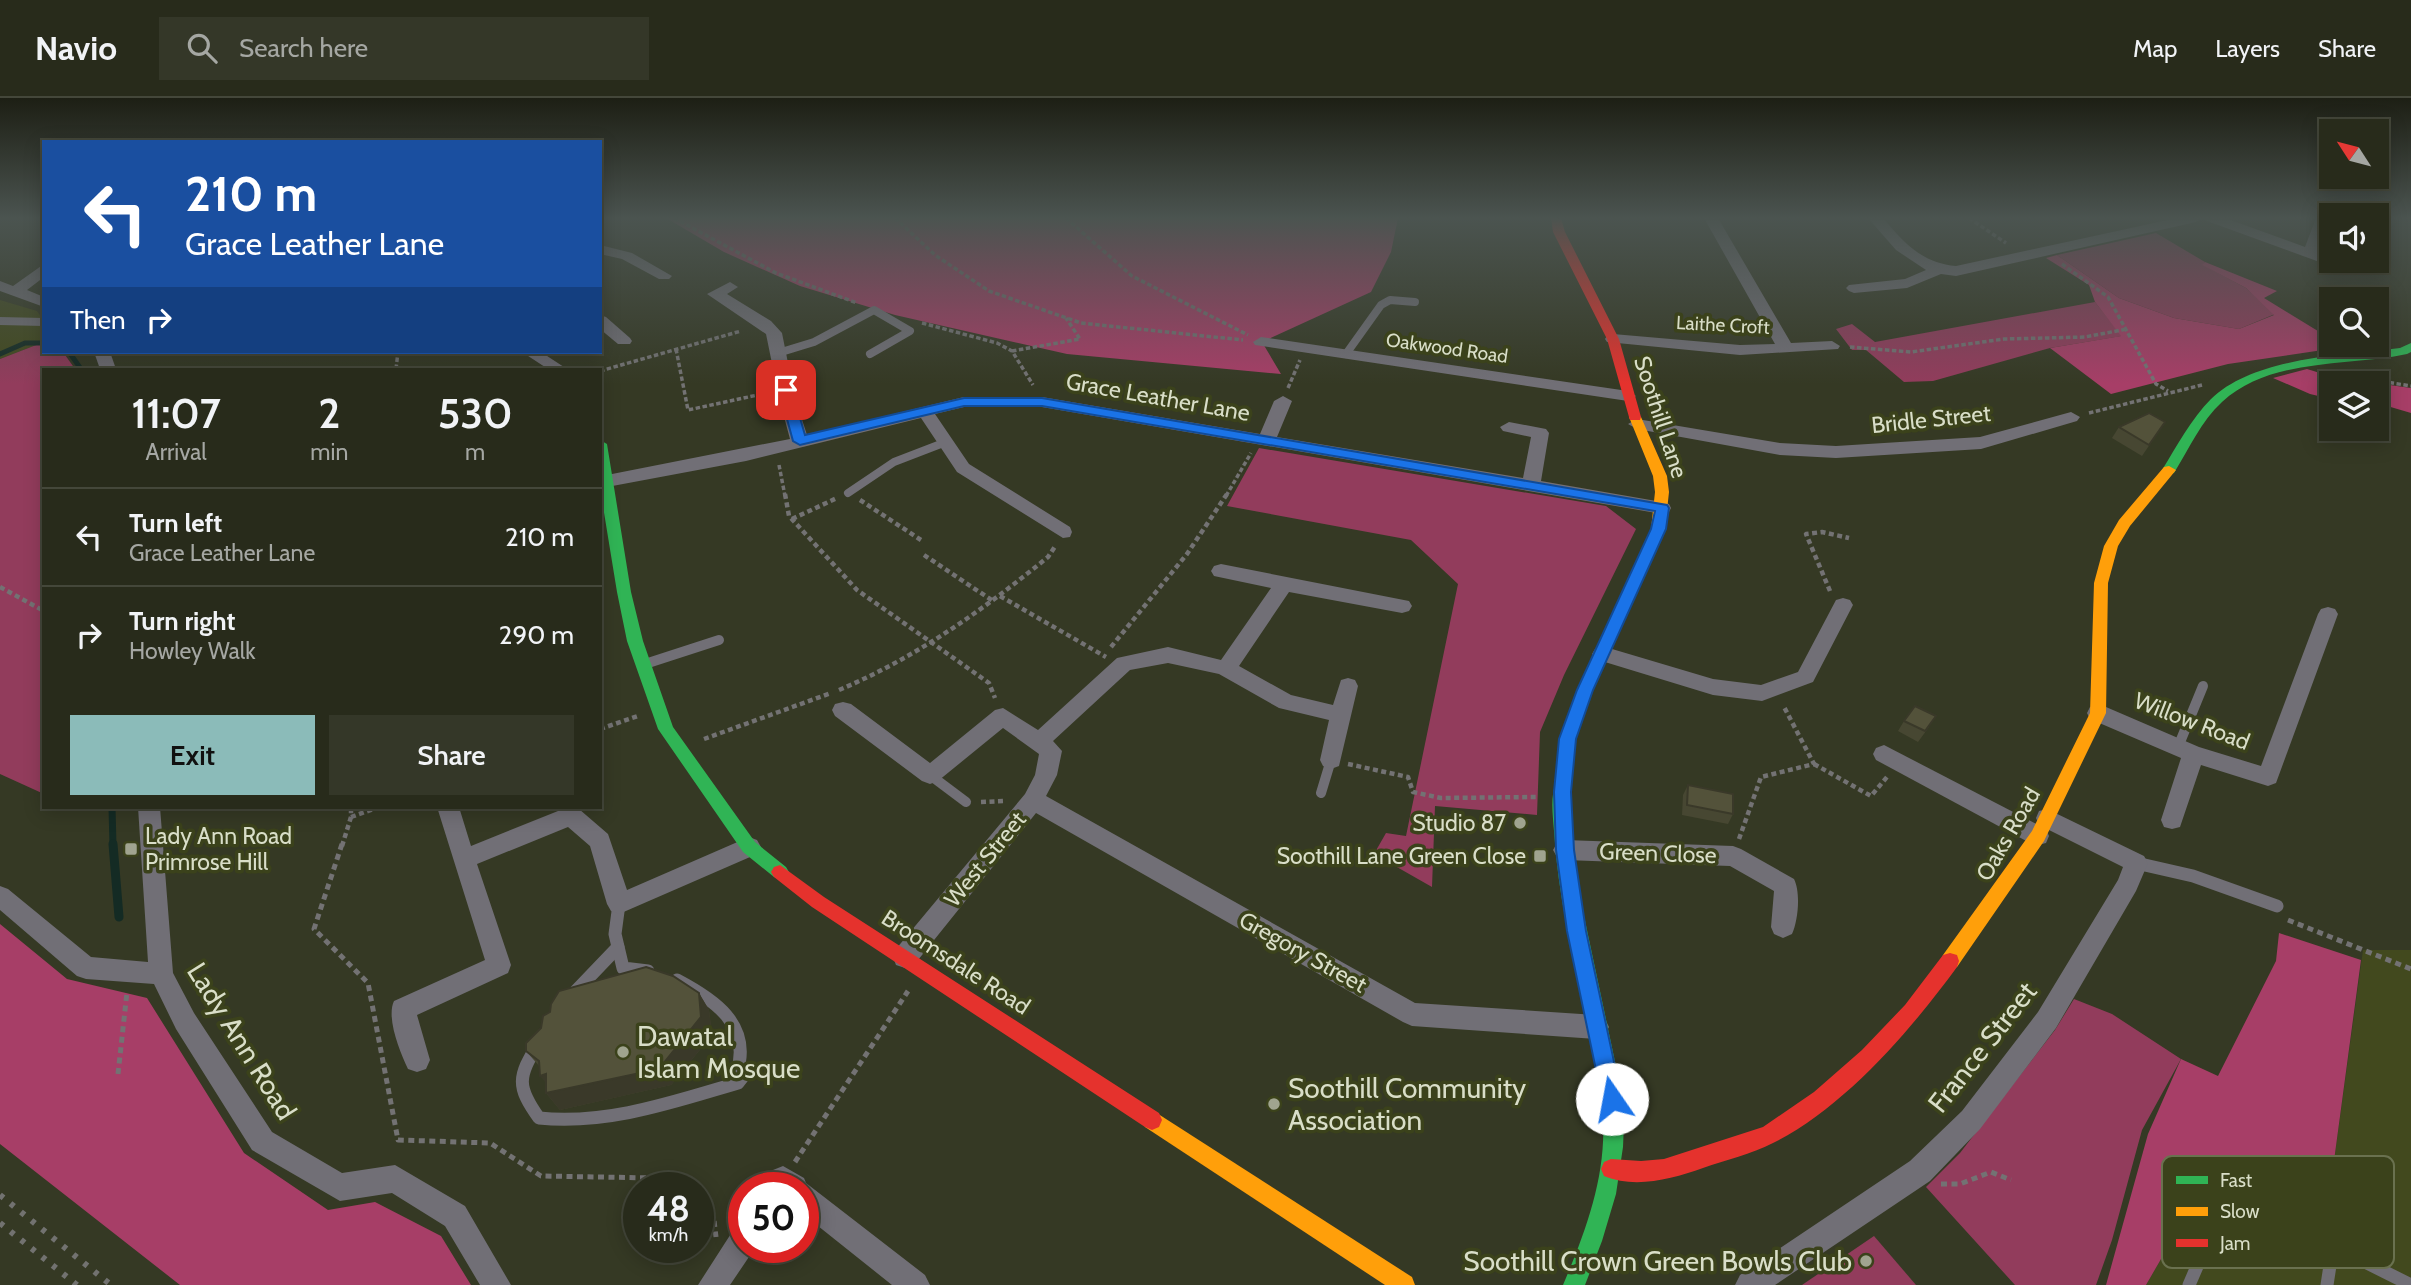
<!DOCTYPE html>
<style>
:root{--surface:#282b1b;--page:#343728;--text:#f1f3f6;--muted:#a5a7a3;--line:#44473a;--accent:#8bbbb9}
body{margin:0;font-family:Cabin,sans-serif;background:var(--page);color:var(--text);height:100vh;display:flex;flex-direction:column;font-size:26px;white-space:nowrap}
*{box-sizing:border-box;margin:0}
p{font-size:23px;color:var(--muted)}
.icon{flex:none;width:38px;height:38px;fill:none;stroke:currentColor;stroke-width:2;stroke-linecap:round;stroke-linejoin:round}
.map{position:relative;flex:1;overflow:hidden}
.side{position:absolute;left:42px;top:270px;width:560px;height:441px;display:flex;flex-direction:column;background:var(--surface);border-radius:0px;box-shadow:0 4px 18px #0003,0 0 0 2px var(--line)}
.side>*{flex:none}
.guide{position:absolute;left:42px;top:42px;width:560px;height:214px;border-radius:0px;box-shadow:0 4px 18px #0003,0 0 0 2px var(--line);background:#1a4fa0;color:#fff;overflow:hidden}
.needle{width:46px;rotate:306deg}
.controls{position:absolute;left:2319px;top:21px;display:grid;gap:14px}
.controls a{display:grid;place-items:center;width:70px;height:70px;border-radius:0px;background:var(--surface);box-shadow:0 4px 18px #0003,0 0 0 2px var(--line);font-size:35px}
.speed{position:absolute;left:623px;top:1074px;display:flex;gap:14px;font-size:35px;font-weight:700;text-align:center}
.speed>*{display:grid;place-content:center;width:91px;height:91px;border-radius:50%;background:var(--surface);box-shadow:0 4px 18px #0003,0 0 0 2px var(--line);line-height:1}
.speed small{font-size:18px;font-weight:400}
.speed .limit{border:10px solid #d22;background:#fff;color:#111}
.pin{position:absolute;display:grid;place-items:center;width:60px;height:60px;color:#fff;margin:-30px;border-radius:14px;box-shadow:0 4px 10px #0006}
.me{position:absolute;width:77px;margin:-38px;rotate:348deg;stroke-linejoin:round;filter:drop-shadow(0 0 5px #0008)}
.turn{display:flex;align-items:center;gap:24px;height:147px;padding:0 28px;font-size:32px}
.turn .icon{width:91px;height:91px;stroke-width:2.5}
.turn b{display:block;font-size:49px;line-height:60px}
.then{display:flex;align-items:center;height:66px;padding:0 28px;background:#0003;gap:14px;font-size:26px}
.eta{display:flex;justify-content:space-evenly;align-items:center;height:119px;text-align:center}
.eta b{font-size:42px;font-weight:600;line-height:49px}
.action{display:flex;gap:14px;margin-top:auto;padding:14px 28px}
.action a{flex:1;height:80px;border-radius:0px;background:var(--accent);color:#111;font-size:28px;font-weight:600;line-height:80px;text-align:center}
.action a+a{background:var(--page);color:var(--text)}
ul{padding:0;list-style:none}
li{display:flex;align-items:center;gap:21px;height:98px;padding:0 28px;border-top:2px solid var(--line)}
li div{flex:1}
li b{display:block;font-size:26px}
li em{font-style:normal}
header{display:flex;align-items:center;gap:42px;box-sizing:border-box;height:98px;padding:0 35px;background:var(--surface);border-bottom:2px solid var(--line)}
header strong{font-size:33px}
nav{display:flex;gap:38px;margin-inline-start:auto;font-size:24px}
.search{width:490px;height:63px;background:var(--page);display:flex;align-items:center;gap:18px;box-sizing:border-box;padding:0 24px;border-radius:0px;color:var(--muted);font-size:26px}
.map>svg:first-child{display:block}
</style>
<header>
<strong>Navio</strong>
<div class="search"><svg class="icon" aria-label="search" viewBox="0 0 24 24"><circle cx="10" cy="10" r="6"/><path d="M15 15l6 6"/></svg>Search here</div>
<nav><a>Map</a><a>Layers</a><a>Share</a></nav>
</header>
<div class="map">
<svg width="2411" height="1187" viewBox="0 0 2411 1187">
<rect width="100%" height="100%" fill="#353924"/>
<g fill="#42491e">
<polygon points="0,202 37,213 44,223 44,244 0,261"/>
<polygon points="2363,852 2411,852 2411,1187 2146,1187 2201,1092 2327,1114"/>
</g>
<g fill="#923c5c">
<polygon points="2156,135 2205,164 2203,167 2246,190 2275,216 2239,231 2174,220 2119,200 2057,157"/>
<polygon points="2095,204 2122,238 2050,250 1933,283 1904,284 1866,252 1852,252 1836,231 1852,226 1875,244"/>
<polygon points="44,244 44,254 63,254 75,271 44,271 44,696 0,676 0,261"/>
<polygon points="1259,350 1606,408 1636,431 1564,577 1540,634 1537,717 1435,708 1432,789 1374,756 1386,735 1406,738 1458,486 1411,442 1227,408"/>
<polygon points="2074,901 2112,916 2181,961 2142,1032 2112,1142 2096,1187 2015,1187 1926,1089 1960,1055 2055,932"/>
<polygon points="1874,1138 1916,1187 1802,1187"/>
</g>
<g fill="#a73e67">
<polygon points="666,120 1398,120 1391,154 1371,194 1262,244 1281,276 1067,256 895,217 800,188 724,154"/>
<polygon points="2057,157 2119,200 2174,220 2239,231 2274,217 2246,190 2202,167 2205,164 2277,193 2264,200 2331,241 2331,247 2343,249 2228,266 2111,296 2050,250 2121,238 2095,204 2089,187 2046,160"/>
<polygon points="2307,271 2333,279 2411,290 2411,315 2377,305 2376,285 2331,285 2331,301 2310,296 2273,280"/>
<polygon points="0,826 67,881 147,900 244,1055 328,1112 375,1104 441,1138 471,1187 180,1187 0,1046"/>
<polygon points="2279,835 2361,862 2327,1115 2201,1092 2146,1187 2106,1187 2148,1036 2181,961 2218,978 2276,863"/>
</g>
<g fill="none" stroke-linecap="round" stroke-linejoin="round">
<g stroke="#142b24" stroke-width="5">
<polyline points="69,254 81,271"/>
<polyline points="0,256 25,245 44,245"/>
</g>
<polyline stroke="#142b24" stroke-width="7" points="112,709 113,748"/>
<polyline stroke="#142b24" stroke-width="9" points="113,746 119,819"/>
<g stroke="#737273" stroke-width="3.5" stroke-dasharray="4.5 2.5" stroke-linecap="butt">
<polyline points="674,120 776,175 857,205"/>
<polyline points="895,120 935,157 989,193 1081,225 1243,242"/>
<polyline points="1066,120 1132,178 1248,237"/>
<polyline points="1969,120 2006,145"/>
<polyline points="2062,166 2108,199 2156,286 2168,293"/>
<polyline points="922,225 997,245 1012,253 1033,287"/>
<polyline points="1850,249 1911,254 2004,241 2085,239 2127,231"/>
<polyline points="676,251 688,312 767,295"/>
<polyline points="1012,253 1080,241 1066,220"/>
<polyline points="396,271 398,254"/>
<polyline points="600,273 741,233"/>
<polyline points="2355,279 2411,288"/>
<polyline points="1288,290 1300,262"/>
<polyline points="2089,315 2202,287"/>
<polyline points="779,367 785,398"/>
<polyline points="1226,398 1251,355"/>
</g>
<g stroke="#737273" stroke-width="4.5" stroke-dasharray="5 3.5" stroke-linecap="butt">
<polyline points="785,396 789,418 857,492 989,585 995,600"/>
<polyline points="860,402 921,442"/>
<polyline points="792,421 837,400"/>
<polyline points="924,457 993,503"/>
<polyline points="0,489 44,513"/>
<polyline points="1830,493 1806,436 1822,434 1849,440"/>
<polyline points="1000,498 1106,559"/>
<polyline points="1111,549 1187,456 1227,396"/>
<path d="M 839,592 C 917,559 983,512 1048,459 L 1056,447"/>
<polyline points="600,631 638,618"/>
<polyline points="704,641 831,595"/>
<polyline points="1348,666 1408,679 1413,694 1441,700 1537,699"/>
<polyline points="1814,666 1871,698 1887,679"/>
<polyline points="981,704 1004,703"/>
<polyline points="351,719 379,709"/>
<polyline points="1739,741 1761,679 1814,666 1783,607"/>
<polyline points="342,748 351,719 351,709"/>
</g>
<g stroke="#737273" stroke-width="5" stroke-dasharray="6 4.5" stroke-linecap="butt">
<polyline points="342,746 314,831 368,885 398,1042 490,1045 541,1078 656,1080 670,1090"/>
<polyline points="2288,822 2411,871"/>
<polyline points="118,976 127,894"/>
<polyline points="795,1064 908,893"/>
<polyline points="1941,1086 1960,1086 1991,1074 2011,1082"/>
<polyline points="698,1110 714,1122 716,1139"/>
</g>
<g stroke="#716f76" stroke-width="8">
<polyline points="0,223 44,224"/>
<polyline points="778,255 814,244 874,212 910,233 870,256"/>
<polyline points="1346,256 1381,207 1390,202 1415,204"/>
<polyline points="848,395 894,364 946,344"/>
</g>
<g stroke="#716f76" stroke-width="10">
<polyline points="645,566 719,542"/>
<polyline points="2178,649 2203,588"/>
<polyline points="930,677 966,704"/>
<polyline points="1321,695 1331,662"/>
</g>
<g stroke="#716f76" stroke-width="13">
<polyline points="2136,765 2193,778 2277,808"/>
<polyline points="619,806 615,836 623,870 648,873"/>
<polyline points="573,896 618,849"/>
<path d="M 538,946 C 518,979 516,988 539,1020 C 608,1027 673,1004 738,985 L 745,976 L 737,974 C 752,926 713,901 677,882"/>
<polyline points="2189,1187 2211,1136 2242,1112 2293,1128 2411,1187"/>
<polyline points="2327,1187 2333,1148"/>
</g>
<g fill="#716f76" fill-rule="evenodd">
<polygon points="1704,120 1718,120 1791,245 1832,243 1840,248 1838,251 1740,257 1607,244 1605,241 1607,238 1613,236 1740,247 1775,246"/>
<path d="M 1868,120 L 1883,120 C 1904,145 1922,165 1956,168 L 2177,120 L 2203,120 L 2196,124 L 1956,178 L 1941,176 L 1907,190 L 1854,195 L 1849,193 L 1846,190 L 1849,187 L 1905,181 L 1926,172 L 1896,152 Z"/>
<polygon points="2205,120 2225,120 2305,149 2316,120 2330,120 2319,154 2331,158 2331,163 2344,163 2360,171 2352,176 2347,174 2207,123"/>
<polygon points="600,147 632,155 672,178 669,181 659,181 622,161 600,156"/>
<polygon points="44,166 44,179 27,192 44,199 44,209 0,193 0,183 13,188"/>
<polygon points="730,184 738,189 727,196 771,223 782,235 795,300 807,337 964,299 1042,299 1260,336 1274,303 1283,298 1292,303 1277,339 1523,380 1531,339 1503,333 1500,329 1509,324 1546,331 1549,335 1541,383 1662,404 1669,406 1671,410 1669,414 1662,416 1042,309 964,309 935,316 969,366 1070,429 1072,434 1070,439 1063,440 957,374 921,320 746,363 607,389 601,387 600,379 607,377 790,341 779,300 766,236 707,196"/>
<polygon points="600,217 606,219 630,240 632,243 630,246 618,246 600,231"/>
<polygon points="1261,239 1628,293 1636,298 1628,303 1255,247 1253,244"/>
<polygon points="94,254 110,254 116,271 100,271"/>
<polygon points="522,254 541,254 567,271 548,271"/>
<polygon points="2071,314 2080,319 2077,323 1981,351 1836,360 1780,357 1637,331 1628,326 1637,321 1780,345 1836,348 1980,339"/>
<polygon points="1221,466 1409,503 1412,508 1409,513 1402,515 1289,494 1239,568 1291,597 1333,607 1341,582 1348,580 1355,582 1358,588 1339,668 1331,671 1323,668 1320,662 1329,622 1279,610 1219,576 1168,565 1130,572 1053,643 1062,653 1057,677 1046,698 1415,905 1596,917 1605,921 1609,929 1605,937 1596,941 1412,928 1403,924 1036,715 914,867 905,870 896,867 893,859 896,851 1025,696 1035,677 1039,656 1003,630 938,683 930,686 922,683 835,618 832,612 835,606 843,604 851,606 930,665 995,612 1003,610 1038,632 1117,560 1168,549 1221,562 1271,490 1214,478 1211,473 1214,468"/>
<polygon points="1843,500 1850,502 1853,507 1813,584 1762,603 1713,597 1595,561 1592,556 1595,551 1602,548 1713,581 1761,587 1798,574 1836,502"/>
<polygon points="2328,509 2335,511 2338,516 2276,685 2268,688 2201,667 2180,729 2172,731 2164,729 2161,722 2181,660 2090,621 2087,615 2090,609 2098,607 2106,609 2199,649 2261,668 2318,516 2321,511"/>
<polygon points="1884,647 2046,731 2049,738 2046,745 2038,747 2030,745 1876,662 1873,656 1876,650"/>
<polygon points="138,709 160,709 173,875 194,915 272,1034 342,1075 395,1067 465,1108 511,1187 480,1187 445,1128 392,1095 340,1103 252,1052 176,931 154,886 86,881 77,878 0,812 0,788 8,791 91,859 148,864"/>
<path d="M 437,709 L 459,709 L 471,748 L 563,711 L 571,709 L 579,711 L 608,736 L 627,792 L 749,739 L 757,742 L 761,749 L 757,756 L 619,816 L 611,813 L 607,806 L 590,748 L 568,729 L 477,766 L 511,867 L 508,875 L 417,917 L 430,962 L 426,971 L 417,974 L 408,971 C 400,954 386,920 394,903 L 485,862 Z"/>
<polygon points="2047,711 2144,758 2148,765 2136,793 2056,930 1980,1031 1930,1083 1775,1187 1735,1187 1740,1177 1910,1063 1962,1013 2038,914 2118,782 2123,769 2039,727 2036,720 2039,713"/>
<path d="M 1565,742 L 1733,748 L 1741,751 L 1794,781 C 1801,795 1798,823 1792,836 L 1783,840 L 1774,836 L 1771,829 L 1774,793 L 1730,768 L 1565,762 L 1557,759 L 1553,752 L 1557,745 Z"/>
<polygon points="783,1068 804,1080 806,1085 925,1177 930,1187 892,1187 803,1116 803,1090 764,1090 773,1072"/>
<polygon points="744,1127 744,1150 755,1150 730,1187 698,1187 734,1131"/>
</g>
<g fill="#30b455" fill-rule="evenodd">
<path d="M 2411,245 L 2411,254 L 2407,256 C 2347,269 2271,259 2222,304 C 2201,323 2189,351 2174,375 L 2169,376 L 2162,372 C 2177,348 2191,321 2211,301 C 2254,259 2343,257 2400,250 Z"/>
<polygon points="600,342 607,346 631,494 643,543 673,629 755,744 786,769 789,774 786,779 780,781 774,779 743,754 658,631 627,543 617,494 600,390"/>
<path d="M 1562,683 L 1568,685 L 1570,690 L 1570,721 L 1577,785 L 1620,987 L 1624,1025 L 1623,1049 L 1616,1096 L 1602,1143 L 1585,1187 L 1563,1187 C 1585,1135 1606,1080 1603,1022 C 1602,990 1594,959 1587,928 C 1574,863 1558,799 1554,733 C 1553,719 1550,698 1556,685 Z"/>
</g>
<g fill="#ff9f0a" fill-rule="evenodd">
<polygon points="1635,315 1641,319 1667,378 1669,394 1665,431 1593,592 1575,641 1570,690 1568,695 1556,695 1554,690 1559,641 1577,592 1651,431 1655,394 1653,378 1629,319"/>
<polygon points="2169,368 2176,372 2130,428 2118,448 2108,485 2106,615 2044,743 1957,869 1950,871 1943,869 1941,863 1943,857 2032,733 2090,615 2094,485 2104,448 2119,422 2164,369"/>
<polygon points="1152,1012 1412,1179 1415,1187 1385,1187 1145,1029 1142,1022 1145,1015"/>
</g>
<g fill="#e5322d" fill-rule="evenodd">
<polygon points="1551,120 1561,120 1565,134 1619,241 1641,319 1640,322 1630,322 1629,319 1607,241 1553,134"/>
<polygon points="780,767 824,799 1159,1015 1162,1022 1159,1029 1152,1032 1145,1029 812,809 774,779 771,774 774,769"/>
<path d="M 1950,855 L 1957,857 L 1959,863 L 1957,869 C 1911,932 1844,1010 1773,1045 C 1751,1056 1726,1062 1703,1070 C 1672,1081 1635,1091 1604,1078 L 1601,1071 L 1604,1064 L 1611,1061 L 1641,1063 L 1664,1061 L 1763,1029 L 1814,994 L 1862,952 L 1905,907 L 1943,857 Z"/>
</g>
<g stroke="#727270" stroke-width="6" stroke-dasharray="4.5 9" stroke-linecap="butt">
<polyline points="0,1097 111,1187"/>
<polyline points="0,1125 77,1187"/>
</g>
</g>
<g fill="#474732">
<polygon points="2165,324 2142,358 2112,340 2119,329"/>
<polygon points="1904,623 1929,629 1918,644 1898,633"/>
<polygon points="1688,687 1733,716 1728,726 1682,717 1683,697"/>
<polygon points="699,895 709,912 712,937 671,987 560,1012 546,995 546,984 540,969 526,953 541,930 550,914"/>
</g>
<polygon fill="#3a3929" points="699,895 709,912 712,937 671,987 560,1012 546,995 554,994 540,978"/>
<g fill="#53523a" stroke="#3a3929" stroke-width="2">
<polygon points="2149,315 2165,324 2149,347 2119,329"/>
<polygon points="1915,608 1936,618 1925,633 1904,623"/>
<polygon points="1688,687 1733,696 1733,716 1687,707"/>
<polygon points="646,869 673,878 699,895 701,919 659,971 546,995 546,976 540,978 539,963 526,953 526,945 541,930 543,918 550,914 551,906 559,893"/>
</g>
<linearGradient id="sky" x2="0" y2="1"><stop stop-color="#1d1f14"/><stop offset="0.42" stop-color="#4b5450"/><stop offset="1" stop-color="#4b5450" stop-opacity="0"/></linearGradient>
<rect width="2411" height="286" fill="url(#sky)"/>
<polygon fill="#1a73e8" stroke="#114b97" stroke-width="2" points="786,288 792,292 805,337 964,300 1042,300 1667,407 1669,410 1666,431 1593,592 1576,641 1571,694 1574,752 1586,833 1622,1001 1619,1008 1612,1011 1605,1008 1602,1001 1567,833 1556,752 1554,694 1559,641 1577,592 1651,431 1655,413 1042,308 964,308 800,347 793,343 779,292"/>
<g fill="#a0a48f" stroke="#3b421b" stroke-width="2.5">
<circle cx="1520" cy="725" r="7"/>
<rect x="124" y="744" width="14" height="14" rx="3.5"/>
<rect x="1533" y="751" width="14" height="14" rx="3.5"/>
<circle cx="623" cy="954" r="7"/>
<circle cx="1274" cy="1006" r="7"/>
<circle cx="1866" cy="1163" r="7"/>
</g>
<g text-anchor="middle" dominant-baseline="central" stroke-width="7" stroke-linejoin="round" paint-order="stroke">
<g font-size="19" fill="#d9dec8" stroke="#3b421b">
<text transform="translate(1723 227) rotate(3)">Laithe Croft</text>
<text transform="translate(1447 250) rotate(8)">Oakwood Road</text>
</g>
<g font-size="23" fill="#d9dec8" stroke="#3b421b">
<text transform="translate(1158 299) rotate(10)">Grace Leather Lane</text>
<text transform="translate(1661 319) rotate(72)">Soothill Lane</text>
<text transform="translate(1931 321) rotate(-6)">Bridle Street</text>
<text transform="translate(2192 623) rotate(21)">Willow Road</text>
<text transform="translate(2008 736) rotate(-60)">Oaks Road</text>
<text transform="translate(1658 755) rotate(2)">Green Close</text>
<text transform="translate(985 761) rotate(-51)">West Street</text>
<text transform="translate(1303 854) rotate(29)">Gregory Street</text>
<text transform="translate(956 864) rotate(33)">Broomsdale Road</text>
</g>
<g font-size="23" fill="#d9dec8" stroke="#3b421b" text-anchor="end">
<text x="1506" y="725">Studio 87</text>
<text x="145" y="738" text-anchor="start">Lady Ann Road<tspan x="145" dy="26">Primrose Hill</tspan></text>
<text x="1526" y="758">Soothill Lane Green Close</text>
</g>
<g font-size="28" fill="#d9dec8" stroke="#3b421b" text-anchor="start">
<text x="637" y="938">Dawatal<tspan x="637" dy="32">Islam Mosque</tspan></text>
<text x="1288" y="990">Soothill Community<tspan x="1288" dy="32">Association</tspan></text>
<text x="1852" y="1163" text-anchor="end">Soothill Crown Green Bowls Club</text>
</g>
<g font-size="28" fill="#d9dec8" stroke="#3b421b">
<text transform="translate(242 943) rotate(58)">Lady Ann Road</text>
<text transform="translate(1982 949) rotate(-52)">France Street</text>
</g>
</g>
<rect x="2162" y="1058" width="232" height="112" rx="10" fill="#3b421b" stroke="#6a714f" stroke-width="2"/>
<rect x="2176" y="1078" width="32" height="8" fill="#30b455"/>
<rect x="2176" y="1109" width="32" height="9" fill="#ff9f0a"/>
<rect x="2176" y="1141" width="32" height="8" fill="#e5322d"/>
<g font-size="19" fill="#d9dec8">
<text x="2220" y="1089">Fast</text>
<text x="2220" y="1120">Slow</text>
<text x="2220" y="1152">Jam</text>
</g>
</svg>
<div class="controls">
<a><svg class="needle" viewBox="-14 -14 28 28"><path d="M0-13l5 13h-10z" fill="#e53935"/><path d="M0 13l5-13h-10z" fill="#a5a7a3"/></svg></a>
<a><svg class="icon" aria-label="sound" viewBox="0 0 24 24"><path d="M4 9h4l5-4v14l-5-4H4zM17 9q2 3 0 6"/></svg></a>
<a><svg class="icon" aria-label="search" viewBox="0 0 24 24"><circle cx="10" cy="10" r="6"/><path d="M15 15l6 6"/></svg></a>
<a><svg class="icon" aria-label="layers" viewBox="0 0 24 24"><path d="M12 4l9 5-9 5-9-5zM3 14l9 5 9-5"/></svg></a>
</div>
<div class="speed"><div>48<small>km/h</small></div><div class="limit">50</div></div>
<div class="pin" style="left:786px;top:292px;background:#d93025"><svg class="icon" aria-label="arrive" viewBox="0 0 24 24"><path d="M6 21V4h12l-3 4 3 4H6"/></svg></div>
<svg class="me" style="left:1612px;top:1001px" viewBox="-20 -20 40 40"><circle r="19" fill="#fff"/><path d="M0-13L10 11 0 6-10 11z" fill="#1a73e8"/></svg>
<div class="guide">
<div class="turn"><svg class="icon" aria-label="left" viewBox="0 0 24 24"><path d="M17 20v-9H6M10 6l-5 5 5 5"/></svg><div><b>210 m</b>Grace Leather Lane</div></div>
<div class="then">Then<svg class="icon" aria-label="right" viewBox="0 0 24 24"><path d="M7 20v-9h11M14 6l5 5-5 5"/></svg></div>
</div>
<section class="side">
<div class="eta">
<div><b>11:07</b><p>Arrival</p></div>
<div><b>2</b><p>min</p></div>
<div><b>530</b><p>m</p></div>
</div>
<ul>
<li><svg class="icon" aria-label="left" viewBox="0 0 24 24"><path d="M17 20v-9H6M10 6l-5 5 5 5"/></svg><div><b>Turn left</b><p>Grace Leather Lane</p></div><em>210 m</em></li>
<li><svg class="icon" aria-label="right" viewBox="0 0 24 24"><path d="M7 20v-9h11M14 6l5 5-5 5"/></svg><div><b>Turn right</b><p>Howley Walk</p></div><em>290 m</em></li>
</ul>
<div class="action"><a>Exit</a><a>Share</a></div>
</section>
</div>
